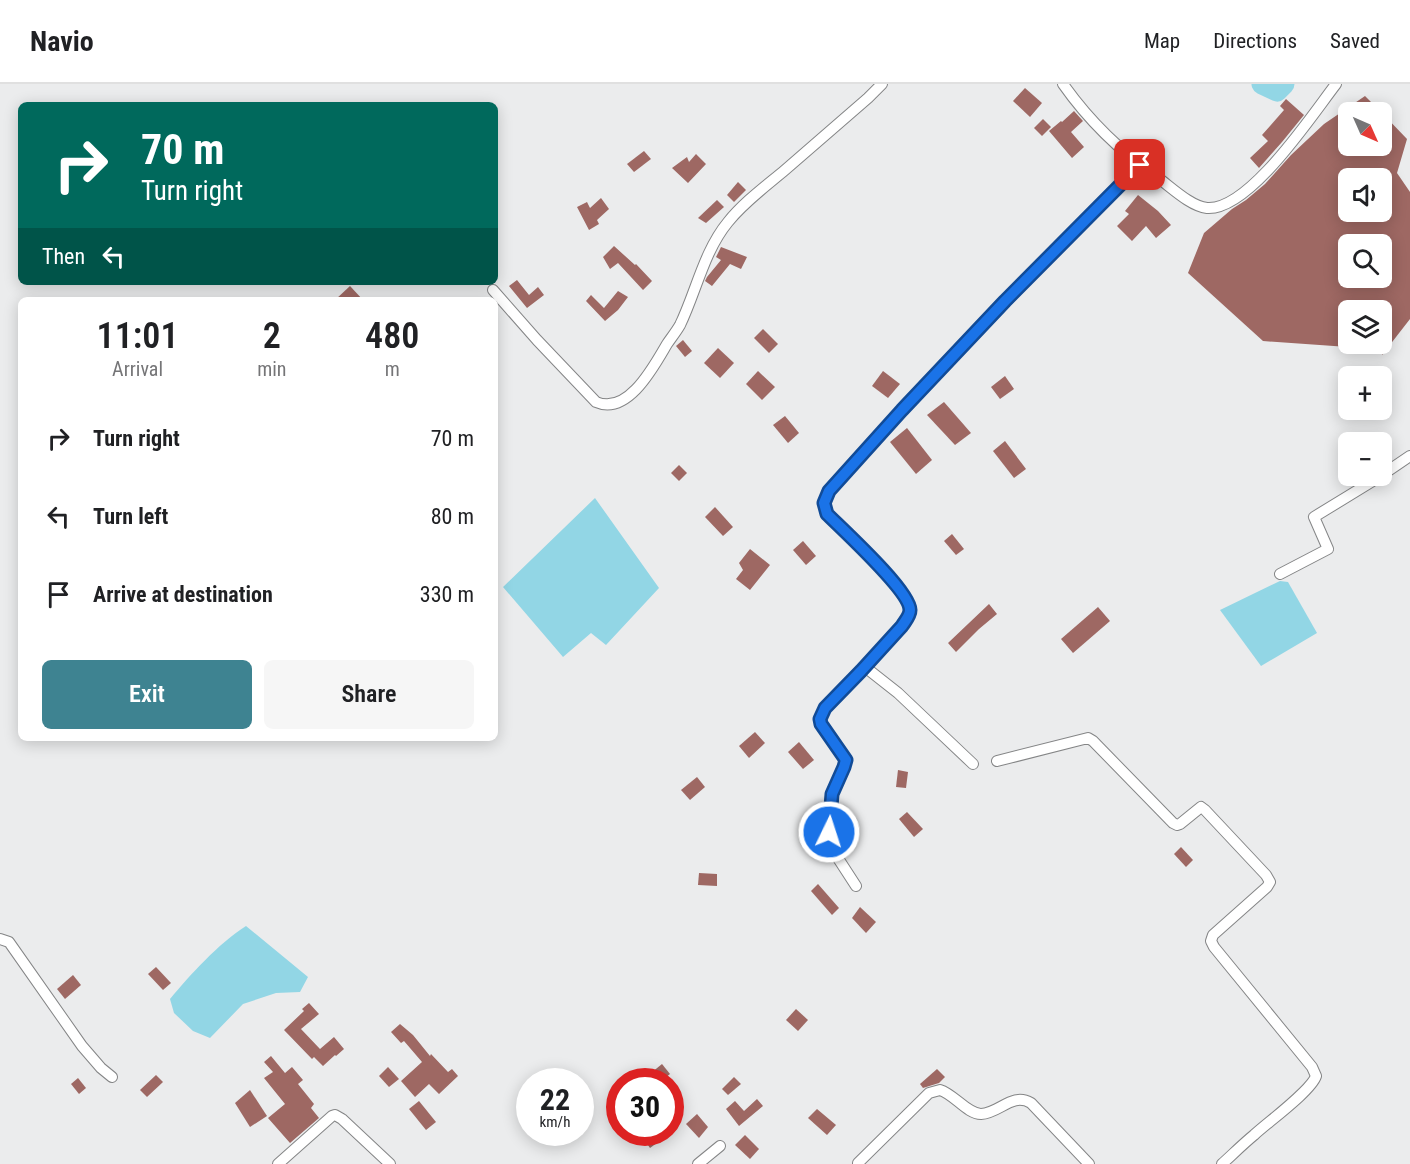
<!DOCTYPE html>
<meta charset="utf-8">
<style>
:root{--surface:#fff;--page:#f6f6f6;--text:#202124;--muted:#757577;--line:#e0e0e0;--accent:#3e8391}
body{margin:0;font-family:"Roboto Condensed",sans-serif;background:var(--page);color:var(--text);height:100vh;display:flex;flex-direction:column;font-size:22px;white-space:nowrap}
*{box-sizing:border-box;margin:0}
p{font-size:20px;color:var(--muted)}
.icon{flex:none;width:33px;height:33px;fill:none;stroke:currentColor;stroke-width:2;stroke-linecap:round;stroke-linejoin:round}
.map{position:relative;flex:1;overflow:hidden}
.details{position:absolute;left:18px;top:213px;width:480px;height:444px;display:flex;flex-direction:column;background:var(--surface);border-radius:9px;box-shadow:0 3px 15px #0003}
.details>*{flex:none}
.hud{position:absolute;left:18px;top:18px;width:480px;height:183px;border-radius:9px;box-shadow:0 3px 15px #0003;background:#00695c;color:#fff;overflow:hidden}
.needle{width:39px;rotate:135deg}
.fabs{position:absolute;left:1338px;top:18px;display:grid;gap:12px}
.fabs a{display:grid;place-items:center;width:54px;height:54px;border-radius:9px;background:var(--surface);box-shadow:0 3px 15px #0003;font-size:30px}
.speed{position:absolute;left:516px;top:984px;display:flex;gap:12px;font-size:30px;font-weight:700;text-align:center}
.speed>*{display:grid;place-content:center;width:78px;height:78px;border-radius:50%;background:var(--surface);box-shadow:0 3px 15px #0003;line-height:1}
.speed small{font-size:15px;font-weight:400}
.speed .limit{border:9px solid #d22;background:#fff;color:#111}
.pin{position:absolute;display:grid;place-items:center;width:51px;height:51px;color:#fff;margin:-26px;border-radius:12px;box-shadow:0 3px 9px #0006}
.me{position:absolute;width:66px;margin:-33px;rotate:4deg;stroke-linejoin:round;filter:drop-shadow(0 0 4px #0008)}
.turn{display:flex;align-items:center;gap:21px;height:126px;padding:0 24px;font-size:27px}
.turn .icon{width:78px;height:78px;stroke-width:2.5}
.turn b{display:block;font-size:42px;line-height:51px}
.then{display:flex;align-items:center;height:57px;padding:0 24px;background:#0003;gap:12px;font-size:22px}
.eta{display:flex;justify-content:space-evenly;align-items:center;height:102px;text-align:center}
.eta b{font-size:36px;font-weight:600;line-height:42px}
.cta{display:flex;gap:12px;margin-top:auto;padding:12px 24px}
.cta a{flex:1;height:69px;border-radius:9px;background:var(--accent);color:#fff;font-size:24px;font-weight:600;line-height:69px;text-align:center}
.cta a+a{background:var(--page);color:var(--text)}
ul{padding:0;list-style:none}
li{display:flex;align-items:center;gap:18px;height:78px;padding:0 24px}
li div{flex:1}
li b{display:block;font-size:22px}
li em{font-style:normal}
header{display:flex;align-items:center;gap:36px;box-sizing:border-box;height:84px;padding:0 30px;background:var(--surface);border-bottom:2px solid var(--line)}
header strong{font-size:28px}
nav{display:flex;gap:33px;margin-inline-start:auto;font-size:21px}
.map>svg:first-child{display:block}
</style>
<header>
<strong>Navio</strong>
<nav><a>Map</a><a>Directions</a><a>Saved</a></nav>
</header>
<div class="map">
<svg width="1410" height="1080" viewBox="0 0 1410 1080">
<rect width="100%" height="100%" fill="#ebeced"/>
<g fill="#92d6e5">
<polygon points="595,414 659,504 606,561 591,549 563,573 503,503"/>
<polygon points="1280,497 1288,498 1317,549 1261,582 1220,526"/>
<path d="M 246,842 L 308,893 L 300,908 L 276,909 L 243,920 L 210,954 L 193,947 L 174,929 L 170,915 C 191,890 218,860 246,842 Z"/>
</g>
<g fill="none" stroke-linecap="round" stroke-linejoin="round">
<polyline stroke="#92d6e5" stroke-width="21" points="1262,0 1277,7 1284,0"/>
</g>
<g fill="#9e6863" fill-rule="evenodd">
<polygon points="1025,4 1042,19 1030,33 1013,17"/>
<path d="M 1365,12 L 1381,28 L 1348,28 L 1348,62 L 1382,62 L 1382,29 L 1407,55 L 1397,89 L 1410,108 L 1410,235 L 1382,271 L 1382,226 L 1348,226 L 1348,263 L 1263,257 L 1188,189 L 1204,149 L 1232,125 L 1246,116 L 1265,100 L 1291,71 L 1324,40 ZM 1348,94 L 1382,94 L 1382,128 L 1348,128 ZM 1348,160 L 1382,160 L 1382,194 L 1348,194 Z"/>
<polygon points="1286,15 1304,31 1282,58 1259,84 1250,74 1268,57 1262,51 1284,26 1280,22"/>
<polygon points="1074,27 1083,37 1071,48 1084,63 1072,74 1049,47 1061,37 1062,38"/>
<polygon points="1043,35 1051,43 1042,52 1034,44"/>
<polygon points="644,67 651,75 634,88 627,80"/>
<polygon points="696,70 706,80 688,99 672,84 687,73 689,78"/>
<polygon points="738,98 746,106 734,118 727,111"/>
<polygon points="1138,111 1158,127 1171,141 1156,154 1146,142 1132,157 1117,142 1129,130 1125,127"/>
<polygon points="601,114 609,125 597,136 599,140 589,146 577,123 587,118 590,124"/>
<polygon points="717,116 724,123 706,139 698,134"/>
<polygon points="614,162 635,181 636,180 652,197 643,206 618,179 610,185 603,173"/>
<polygon points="721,163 747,173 741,185 730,180 712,202 705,197 707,193 721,176 716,173"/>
<polygon points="517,196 529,211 538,203 544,211 527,224 509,202"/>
<polygon points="350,202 363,216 335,216"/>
<polygon points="618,207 628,213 618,226 605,237 586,217 591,211 604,224"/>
<polygon points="763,245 778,260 769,269 754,254"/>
<polygon points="683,256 692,267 685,273 676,262"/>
<polygon points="718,264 734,279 720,294 704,279"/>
<polygon points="758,287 775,303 762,316 746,300"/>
<polygon points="883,287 900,300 888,314 872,302"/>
<polygon points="1005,292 1014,305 1000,315 991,303"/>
<polygon points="944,318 971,349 955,361 927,331"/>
<polygon points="785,332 799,349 788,359 773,341"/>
<polygon points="907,344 932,376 916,390 890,358"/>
<polygon points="1005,357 1026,385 1014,394 993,367"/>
<polygon points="679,381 687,389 679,397 671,389"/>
<polygon points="715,423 733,443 723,452 705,433"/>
<polygon points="952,450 964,465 956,471 944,457"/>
<polygon points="803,457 816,472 806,481 793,466"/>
<polygon points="750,465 770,481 750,506 736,495 743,486 739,479"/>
<polygon points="989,520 997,530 979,545 956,568 948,559"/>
<polygon points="1098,523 1110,537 1073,569 1061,555"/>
<polygon points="755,648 765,659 749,674 739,662"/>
<polygon points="799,658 814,676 803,685 788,668"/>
<polygon points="898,686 908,688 906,704 896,703"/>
<polygon points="697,693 705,703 690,716 681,706"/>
<polygon points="907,728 923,745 914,753 899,735"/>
<polygon points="1181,763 1193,776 1186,783 1174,770"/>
<polygon points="699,789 717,790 717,802 698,801"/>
<polygon points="818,800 839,824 832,831 811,807"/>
<polygon points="860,823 876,838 866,849 852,834"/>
<polygon points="156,883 171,899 163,906 148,890"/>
<polygon points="73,891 81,901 65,915 57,905"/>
<polygon points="309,919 319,930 301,945 320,965 334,953 344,965 336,972 335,971 323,982 314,973 312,975 284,946 304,927 302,925"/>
<polygon points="796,925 808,936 798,947 786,936"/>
<polygon points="400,940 413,951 430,972 431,970 448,988 452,985 458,992 439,1010 429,1000 415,1013 401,997 422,978 404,957 401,959 391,948"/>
<polygon points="271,972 285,989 292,983 303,996 298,1000 314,1020 311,1024 319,1034 290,1059 268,1034 285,1020 264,994 273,988 264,978"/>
<polygon points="662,980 670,990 660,998 640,998"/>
<polygon points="388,983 399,995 389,1003 379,992"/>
<polygon points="937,985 945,993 939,999 923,1004 920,1000"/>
<polygon points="156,991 163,998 147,1013 140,1006"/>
<polygon points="734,993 741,1000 728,1011 722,1005"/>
<polygon points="78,994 86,1004 79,1010 71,1000"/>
<polygon points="250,1006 267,1032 250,1043 235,1019"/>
<polygon points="757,1015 763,1022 739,1042 726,1025 735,1017 744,1027"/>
<polygon points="419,1017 436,1038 426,1046 409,1025"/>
<polygon points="817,1025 836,1041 827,1051 808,1034"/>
<polygon points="697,1030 708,1043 699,1054 686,1040"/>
<polygon points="639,1048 672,1048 650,1064"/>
<polygon points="745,1051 759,1065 750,1075 735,1061"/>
</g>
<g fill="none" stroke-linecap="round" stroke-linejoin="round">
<g stroke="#848586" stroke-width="12">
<g id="minor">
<path d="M 1063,0 C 1089,37 1120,67 1157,93 C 1171,103 1190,122 1207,124 C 1249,127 1312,31 1336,0"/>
<path d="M 493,206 L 537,256 L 596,318 C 628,332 654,282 667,260 C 671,254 676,248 680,241 C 696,208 704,167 728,138 C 744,118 766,102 785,86 C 813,62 840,38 868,14 L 882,0"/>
<polyline points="1382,391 1410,372"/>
<polyline points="1280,490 1328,465 1314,433 1381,392"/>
<polyline points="865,583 898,609 973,680"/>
<path d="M 997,677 L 1088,654 L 1093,657 L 1173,739 L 1177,741 L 1180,740 L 1201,723 L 1205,726 L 1266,791 L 1270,798 L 1267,803 L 1213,851 L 1211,857 L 1214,863 L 1312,983 L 1316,992 C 1311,1007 1268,1038 1254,1051 C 1243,1060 1233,1070 1222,1080"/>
<path d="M 856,802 L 832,765 L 829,748 L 832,710 L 844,683 L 846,676 L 821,640 L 821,635 L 825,624 L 902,542 C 905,537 910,532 910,526 C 910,507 843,446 827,431 L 824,419 L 829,407 C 929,295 1034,188 1140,81"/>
<polyline points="0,855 9,858 82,962 101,984 112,993"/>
<path d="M 858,1079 L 929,1009 L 940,1006 C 954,1010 967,1030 981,1030 C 1000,1029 1012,1008 1031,1019 L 1089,1080"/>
<polyline points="278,1080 332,1032 335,1031 342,1035 390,1080"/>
<polyline points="698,1080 720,1062"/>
</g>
</g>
<use href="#minor" stroke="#fff" stroke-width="10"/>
</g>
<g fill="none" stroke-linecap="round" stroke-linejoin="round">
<g stroke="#114b97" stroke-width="15">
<path id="route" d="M 829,748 L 832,710 L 844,683 L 846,676 L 821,640 L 820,635 L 825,624 L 861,587 L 902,542 C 905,537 910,532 910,526 C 910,507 843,446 827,430 L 824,419 L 829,407 L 902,326 L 1005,217 L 1140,81"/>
</g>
<use href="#route" stroke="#1a73e8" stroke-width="10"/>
</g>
</svg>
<div class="fabs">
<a><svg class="needle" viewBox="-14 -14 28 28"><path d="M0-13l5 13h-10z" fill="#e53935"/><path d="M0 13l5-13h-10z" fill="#757577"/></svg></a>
<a><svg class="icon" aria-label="sound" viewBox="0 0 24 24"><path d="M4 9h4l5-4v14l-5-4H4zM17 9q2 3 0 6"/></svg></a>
<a><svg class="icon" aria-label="search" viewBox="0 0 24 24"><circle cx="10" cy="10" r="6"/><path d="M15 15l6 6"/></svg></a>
<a><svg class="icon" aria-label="layers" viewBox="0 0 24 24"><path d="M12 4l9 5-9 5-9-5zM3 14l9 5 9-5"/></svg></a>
<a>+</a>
<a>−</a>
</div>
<div class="speed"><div>22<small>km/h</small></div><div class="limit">30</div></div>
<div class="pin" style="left:1140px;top:81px;background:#d93025"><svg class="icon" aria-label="arrive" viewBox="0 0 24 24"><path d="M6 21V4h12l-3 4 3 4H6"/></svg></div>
<svg class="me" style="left:829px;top:748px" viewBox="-20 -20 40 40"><circle r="17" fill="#1a73e8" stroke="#fff" stroke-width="3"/><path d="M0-11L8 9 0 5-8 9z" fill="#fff"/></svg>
<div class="hud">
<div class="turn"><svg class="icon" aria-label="right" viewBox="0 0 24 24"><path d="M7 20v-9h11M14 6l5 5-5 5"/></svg><div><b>70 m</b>Turn right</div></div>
<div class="then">Then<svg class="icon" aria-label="left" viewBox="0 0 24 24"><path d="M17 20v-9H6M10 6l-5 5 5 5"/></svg></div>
</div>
<section class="details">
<div class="eta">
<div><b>11:01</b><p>Arrival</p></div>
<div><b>2</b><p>min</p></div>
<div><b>480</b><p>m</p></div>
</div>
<ul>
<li><svg class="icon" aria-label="right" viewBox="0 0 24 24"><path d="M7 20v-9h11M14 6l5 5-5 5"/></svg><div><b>Turn right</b></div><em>70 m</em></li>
<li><svg class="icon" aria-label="left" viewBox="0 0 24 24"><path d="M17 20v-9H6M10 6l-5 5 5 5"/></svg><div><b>Turn left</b></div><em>80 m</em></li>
<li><svg class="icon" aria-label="arrive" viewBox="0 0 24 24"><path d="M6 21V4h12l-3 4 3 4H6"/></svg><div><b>Arrive at destination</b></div><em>330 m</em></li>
</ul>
<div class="cta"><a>Exit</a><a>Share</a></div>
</section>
</div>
